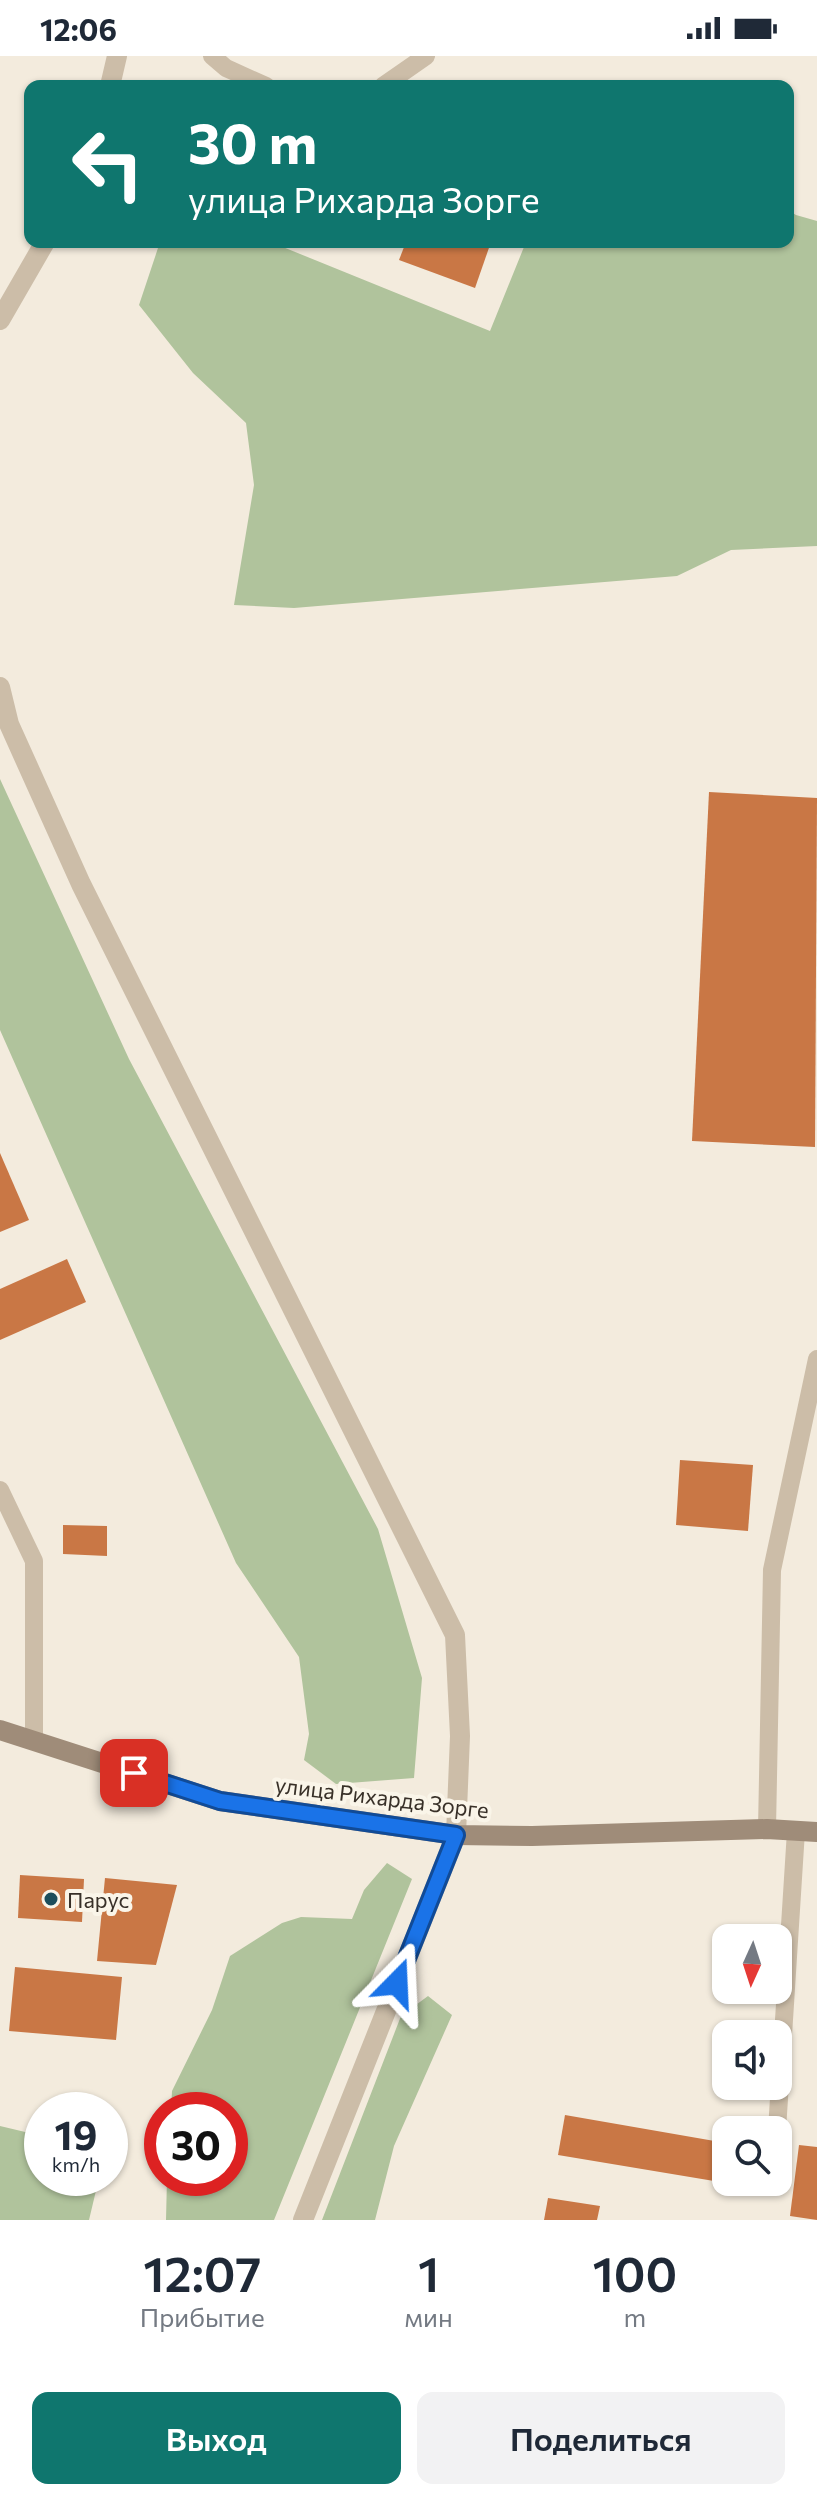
<!DOCTYPE html>
<html lang="ru">
<meta charset="utf-8">
<style>
:root{--surface:#fff;--page:#f2f2f3;--text:#1f2937;--muted:#747a83;--accent:#0f766e}
body{margin:0;font-family:Commissioner,sans-serif;background:var(--page);color:var(--text);height:100vh;display:flex;flex-direction:column;font-size:30px;white-space:nowrap}
*{box-sizing:border-box;margin:0}
p{font-size:26px;color:var(--muted)}
.icon{flex:none;width:44px;height:44px;fill:none;stroke:currentColor;stroke-width:2;stroke-linecap:round;stroke-linejoin:round}
.map{position:relative;height:2164px;overflow:hidden}
.panel{display:flex;flex-direction:column;background:var(--surface);flex:1}
.panel>*{flex:none}
.hud{position:absolute;left:24px;top:24px;width:770px;height:168px;border-radius:16px;box-shadow:0 2px 6px #0004;background:#0f766e;color:#fff;overflow:hidden}
.needle{width:52px;rotate:183deg}
.tools{position:absolute;left:712px;top:1868px;display:grid;gap:16px}
.tools a{display:grid;place-items:center;width:80px;height:80px;border-radius:16px;background:var(--surface);box-shadow:0 2px 6px #0004;font-size:40px}
.speed{position:absolute;left:24px;top:2036px;display:flex;gap:16px;font-size:40px;font-weight:700;text-align:center}
.speed>*{display:grid;place-content:center;width:104px;height:104px;border-radius:50%;background:var(--surface);box-shadow:0 2px 6px #0004;line-height:1}
.speed small{font-size:20px;font-weight:400}
.speed .limit{border:12px solid #d22;background:#fff;color:#111}
.pin{position:absolute;display:grid;place-items:center;width:68px;height:68px;color:#fff;margin:-34px;border-radius:16px;box-shadow:0 4px 12px #0006}
.me{position:absolute;width:88px;margin:-44px;rotate:21deg;stroke-linejoin:round;filter:drop-shadow(0 0 6px #0008)}
.turn{display:flex;align-items:center;gap:28px;height:168px;padding:0 32px;font-size:36px}
.turn .icon{width:104px;height:104px;stroke-width:2.5}
.turn b{display:block;font-size:56px;line-height:68px}
.eta{display:flex;justify-content:space-evenly;align-items:center;height:136px;text-align:center}
.eta b{font-size:48px;font-weight:600;line-height:56px}
.action{display:flex;gap:16px;margin-top:auto;padding:16px 32px}
.action a{flex:1;height:92px;border-radius:16px;background:var(--accent);color:#fff;font-size:32px;font-weight:600;line-height:92px;text-align:center}
.action a+a{background:var(--page);color:var(--text)}
.status{display:flex;justify-content:space-between;align-items:center;height:56px;padding:0 40px;background:var(--surface);direction:ltr}
.status svg{height:22px;fill:currentColor}
.map>svg:first-child{display:block}
</style>
<div class="status"><b>12:06</b><svg viewBox="0 0 49 12"><path d="M0 12V9h3v3zM5 12V6h3v6zM10 12V3h3v9zM15 12V0h3v12zM26 1h20v11H26zM47 4h2v5h-2z"/></svg></div>
<div class="map">
<svg width="817" height="2164" viewBox="0 0 817 2164">
<rect width="100%" height="100%" fill="#f3ebdd"/>
<g fill="#b0c39c">
<polygon points="788,154 796,159 817,165 817,490 731,494 677,520 294,552 234,549 254,429 246,367 193,317 139,249 160,186 273,187 490,275 526,186 788,186"/>
<polygon points="0,723 129,1003 378,1473 422,1622 414,1722 336,1728 304,1704 309,1678 299,1601 236,1507 0,974"/>
<polygon points="387,1807 412,1823 274,2164 166,2164 167,2122 230,2122 230,2054 171,2054 172,2035 212,1954 230,1900 282,1867 301,1861 352,1863 364,1834"/>
<polygon points="428,1940 452,1959 394,2090 375,2164 322,2164 401,1960"/>
<polygon points="0,2070 42,2080 42,2122 99,2122 89,2164 0,2164"/>
</g>
<g fill="#c97745">
<polygon points="406,186 491,186 475,232 399,204"/>
<polygon points="709,736 817,742 815,1091 692,1085"/>
<polygon points="0,1097 29,1164 0,1176"/>
<polygon points="67,1203 86,1246 0,1284 0,1233"/>
<polygon points="680,1404 753,1409 748,1475 676,1469"/>
<polygon points="63,1469 107,1470 107,1500 63,1498"/>
<polygon points="20,1819 84,1823 82,1866 18,1862"/>
<polygon points="105,1822 177,1829 156,1909 97,1905"/>
<polygon points="15,1911 122,1921 116,1984 9,1975"/>
<polygon points="565,2059 726,2087 726,2127 558,2099"/>
<polygon points="799,2089 817,2091 817,2164 790,2160"/>
<polygon points="548,2142 600,2150 597,2164 544,2164"/>
</g>
<g fill="none" stroke-linecap="round" stroke-linejoin="round">
<g stroke="#ccbda8" stroke-width="18">
<polyline points="212,0 226,12 266,30"/>
<polyline points="383,30 426,0"/>
<polyline points="0,1434 34,1505 34,1683"/>
<polyline points="767,1773 772,1514 817,1303"/>
<polyline points="777,2074 796,1775"/>
</g>
<g stroke="#ccbda8" stroke-width="20">
<polyline points="110,30 117,0"/>
<polyline points="0,264 45,186"/>
<polyline points="0,631 9,668 81,828 455,1579 460,1680 456,1779 303,2164"/>
</g>
<polyline stroke="#9f8c79" stroke-width="20" points="0,1674 220,1745 456,1779 532,1780 767,1773 817,1776"/>
</g>
<g fill="none" stroke-linecap="round" stroke-linejoin="round">
<g stroke="#114b97" stroke-width="20">
<polyline id="route" points="134,1717 220,1745 456,1779 397,1927"/>
</g>
<use href="#route" stroke="#1a73e8" stroke-width="14"/>
</g>
<circle fill="#1d4e5b" stroke="#faf5e9" stroke-width="3" cx="51" cy="1843" r="8"/>
<g text-anchor="middle" dominant-baseline="central" stroke-width="8" stroke-linejoin="round" paint-order="stroke">
<g font-size="22" fill="#383028" stroke="#faf5e9">
<text transform="translate(382 1741) rotate(7)">улица Рихарда Зорге</text>
</g>
<g font-size="22" fill="#383028" stroke="#faf5e9" text-anchor="start">
<text x="67" y="1843">Парус</text>
</g>
</g>
</svg>
<div class="tools">
<a><svg class="needle" viewBox="-14 -14 28 28"><path d="M0-13l5 13h-10z" fill="#e53935"/><path d="M0 13l5-13h-10z" fill="#747a83"/></svg></a>
<a><svg class="icon" aria-label="sound" viewBox="0 0 24 24"><path d="M4 9h4l5-4v14l-5-4H4zM17 9q2 3 0 6"/></svg></a>
<a><svg class="icon" aria-label="search" viewBox="0 0 24 24"><circle cx="10" cy="10" r="6"/><path d="M15 15l6 6"/></svg></a>
</div>
<div class="speed"><div>19<small>km/h</small></div><div class="limit">30</div></div>
<div class="pin" style="left:134px;top:1717px;background:#d93025"><svg class="icon" aria-label="arrive" viewBox="0 0 24 24"><path d="M6 21V4h12l-3 4 3 4H6"/></svg></div>
<svg class="me" style="left:397px;top:1927px" viewBox="-20 -20 40 40"><path d="M0-17L14 15 0 8-14 15z" fill="#1a73e8" stroke="#fff" stroke-width="4"/></svg>
<div class="hud">
<div class="turn"><svg class="icon" aria-label="left" viewBox="0 0 24 24"><path d="M17 20v-9H6M10 6l-5 5 5 5"/></svg><div><b>30 m</b>улица Рихарда Зорге</div></div>
</div>
</div>
<section class="panel">
<div class="eta">
<div><b>12:07</b><p>Прибытие</p></div>
<div><b>1</b><p>мин</p></div>
<div><b>100</b><p>m</p></div>
</div>
<div class="action"><a>Выход</a><a>Поделиться</a></div>
</section>
